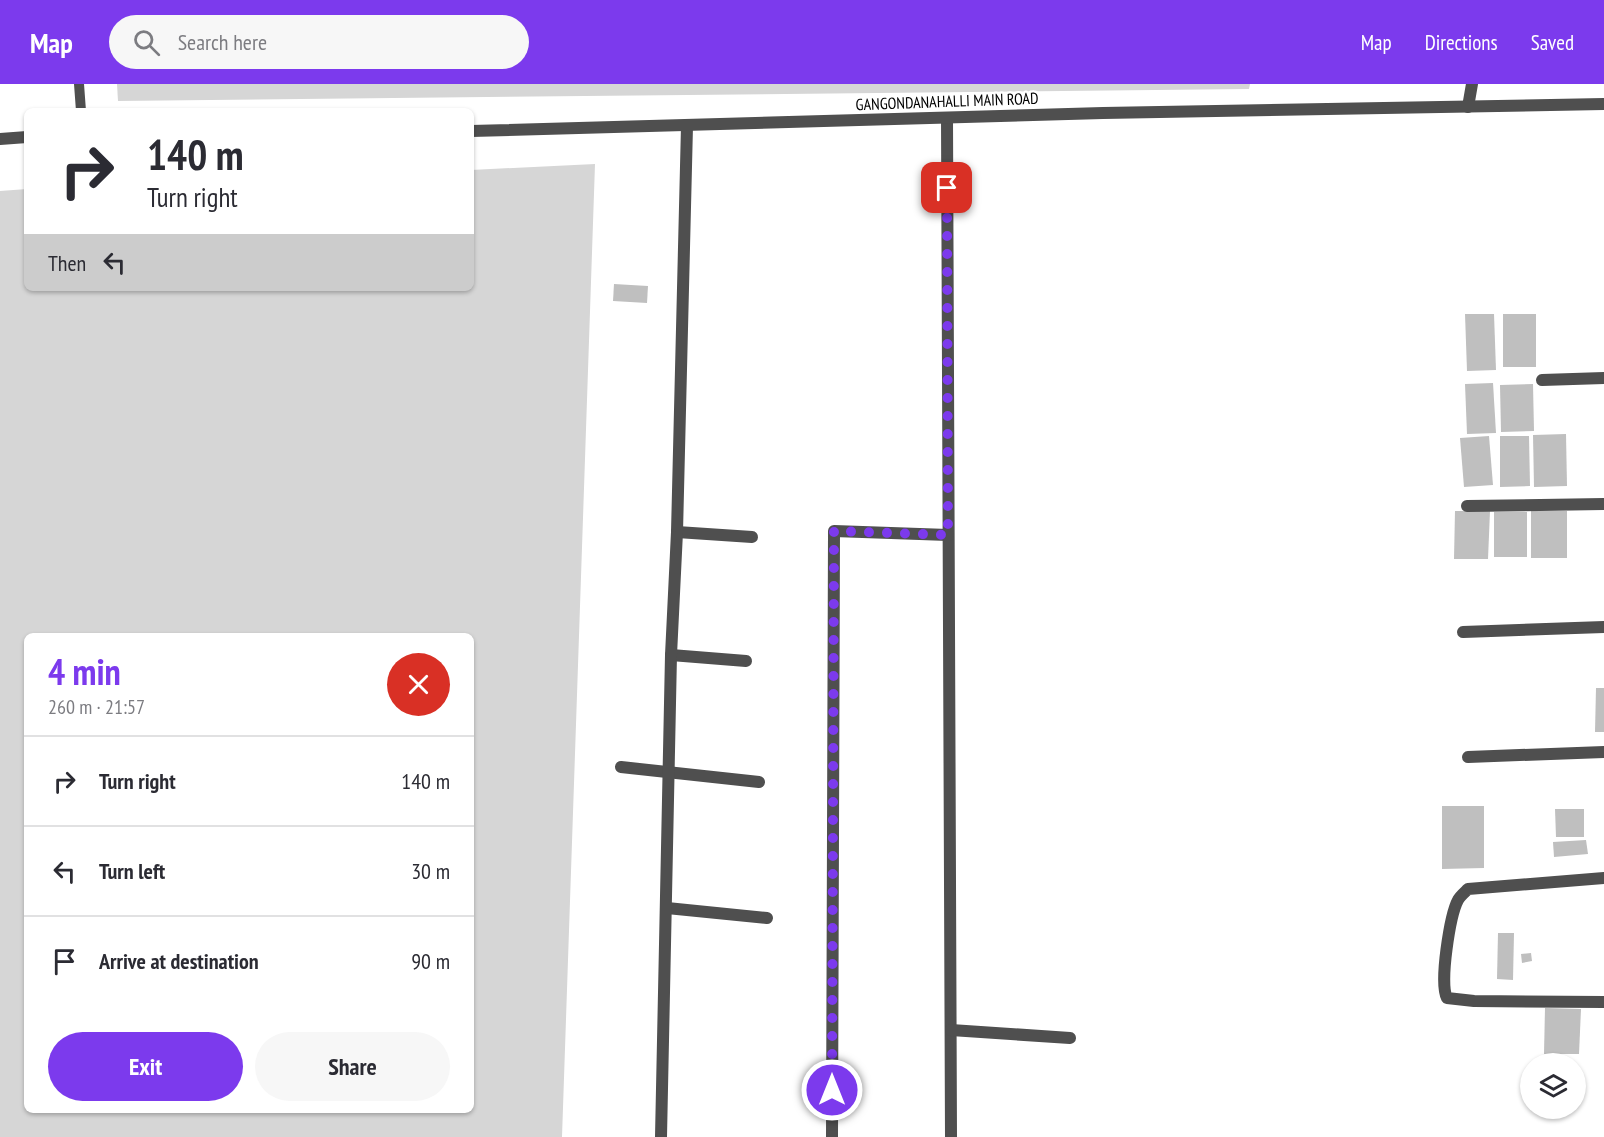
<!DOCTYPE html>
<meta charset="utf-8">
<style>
:root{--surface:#fff;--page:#f7f7f7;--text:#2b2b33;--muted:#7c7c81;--line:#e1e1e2;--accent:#7c3aed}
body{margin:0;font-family:"PT Sans Narrow",sans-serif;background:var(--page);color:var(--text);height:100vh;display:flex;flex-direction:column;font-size:22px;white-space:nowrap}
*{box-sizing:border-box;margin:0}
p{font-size:20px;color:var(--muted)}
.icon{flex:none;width:33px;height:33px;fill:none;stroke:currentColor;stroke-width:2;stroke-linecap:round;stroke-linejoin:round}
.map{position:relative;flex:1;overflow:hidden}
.sheet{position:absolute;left:24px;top:549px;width:450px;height:480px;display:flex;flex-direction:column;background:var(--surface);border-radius:9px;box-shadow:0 2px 4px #0004}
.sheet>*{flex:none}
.top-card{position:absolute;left:24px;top:24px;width:450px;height:183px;border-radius:9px;box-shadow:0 2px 4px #0004;background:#fff;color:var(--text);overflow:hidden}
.tools{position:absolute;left:1520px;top:969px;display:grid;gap:12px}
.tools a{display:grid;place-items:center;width:66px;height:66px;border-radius:50%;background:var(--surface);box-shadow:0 2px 4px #0004;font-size:30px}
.pin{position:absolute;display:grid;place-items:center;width:51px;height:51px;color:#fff;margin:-26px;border-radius:12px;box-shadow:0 3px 9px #0006}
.me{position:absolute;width:66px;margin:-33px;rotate:0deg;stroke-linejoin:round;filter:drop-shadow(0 0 4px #0008)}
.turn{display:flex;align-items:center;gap:21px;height:126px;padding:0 24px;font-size:27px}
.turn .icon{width:78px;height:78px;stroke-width:2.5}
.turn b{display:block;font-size:42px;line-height:51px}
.then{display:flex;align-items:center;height:57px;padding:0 24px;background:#0003;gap:12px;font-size:22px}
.round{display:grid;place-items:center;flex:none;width:63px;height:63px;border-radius:32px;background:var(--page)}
.headline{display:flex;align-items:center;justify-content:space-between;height:102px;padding:0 24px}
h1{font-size:36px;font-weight:800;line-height:45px;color:var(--accent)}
.button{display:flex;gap:12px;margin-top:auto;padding:12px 24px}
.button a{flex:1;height:69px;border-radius:36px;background:var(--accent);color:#fff;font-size:24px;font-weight:800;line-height:69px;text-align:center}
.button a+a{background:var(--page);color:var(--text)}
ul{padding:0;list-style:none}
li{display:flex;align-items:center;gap:18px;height:90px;padding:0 24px;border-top:2px solid var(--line)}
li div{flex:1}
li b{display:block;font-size:22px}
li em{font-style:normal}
header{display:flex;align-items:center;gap:36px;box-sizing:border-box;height:84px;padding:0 30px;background:var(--accent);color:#fff}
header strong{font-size:28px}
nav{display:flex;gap:33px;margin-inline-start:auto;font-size:21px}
.search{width:420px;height:54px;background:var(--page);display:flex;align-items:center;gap:15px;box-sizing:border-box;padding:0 21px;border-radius:33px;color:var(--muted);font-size:22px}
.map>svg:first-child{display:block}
</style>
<header>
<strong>Map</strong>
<div class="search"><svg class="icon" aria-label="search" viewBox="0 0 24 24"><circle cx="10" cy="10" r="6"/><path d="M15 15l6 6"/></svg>Search here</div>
<nav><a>Map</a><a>Directions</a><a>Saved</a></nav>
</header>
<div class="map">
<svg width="1604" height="1053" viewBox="0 0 1604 1053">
<rect width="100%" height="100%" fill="#fff"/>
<g fill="#d6d6d6" fill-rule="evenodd">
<polygon points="117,0 1250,0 1249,5 118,17"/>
<path d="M 595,80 L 562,1053 L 0,1053 L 0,107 L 27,105 L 27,204 L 471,204 L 471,86 ZM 27,552 L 471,552 L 471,1026 L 27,1026 Z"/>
</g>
<g fill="#bfbfbf">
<polygon points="614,200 648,202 647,219 613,217"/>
<polygon points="1465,230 1494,230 1496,286 1467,287"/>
<rect x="1503" y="230" width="33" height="53"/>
<polygon points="1493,299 1496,349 1467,350 1465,300"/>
<polygon points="1533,300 1534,347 1501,348 1500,301"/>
<polygon points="1566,350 1567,402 1534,403 1533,351"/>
<polygon points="1489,352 1493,401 1464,403 1460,354"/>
<polygon points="1500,352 1529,352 1530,402 1500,403"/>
<polygon points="1455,427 1490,427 1488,475 1454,475"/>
<rect x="1531" y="427" width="36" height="47"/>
<rect x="1494" y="428" width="33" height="45"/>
<polygon points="1596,604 1604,604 1604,648 1595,648"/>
<polygon points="1442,722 1484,722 1484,784 1442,785"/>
<polygon points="1555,725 1584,725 1584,753 1556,753"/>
<polygon points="1586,756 1588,770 1554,773 1553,758"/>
<polygon points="1498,849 1514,849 1513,896 1497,895"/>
<polygon points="1531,869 1532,877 1522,879 1521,870"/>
<polygon points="1545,924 1581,925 1579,970 1544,970"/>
</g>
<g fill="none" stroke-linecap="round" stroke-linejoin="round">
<polyline stroke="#4f4f4f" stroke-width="10" points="79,0 81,27"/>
<g stroke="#4f4f4f" stroke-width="12">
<polyline points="1468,23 1472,0"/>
<polyline points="947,34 951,1053"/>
<polyline points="1542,296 1604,294"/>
<polyline points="1467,422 1604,420"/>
<polyline points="677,448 752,453"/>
<polyline points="1463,548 1604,543"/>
<polyline points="671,571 746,577"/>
<polyline points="1468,673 1604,668"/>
<polyline points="621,683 759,698"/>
<path d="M 1604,794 L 1468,805 C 1465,808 1460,812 1458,816 C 1450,831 1439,900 1447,914 L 1474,917 L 1604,918"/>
<polyline points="667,824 767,834"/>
<polyline points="951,946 1070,954"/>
<polyline points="661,1053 671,571 677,448 687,42"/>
<polyline points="832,1053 834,447 948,451"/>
</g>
<g stroke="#4f4f4f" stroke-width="12">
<polyline points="471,47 1103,29 1604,20"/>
<polyline points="0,55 27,53"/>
</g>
</g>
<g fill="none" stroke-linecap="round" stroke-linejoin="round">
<polyline stroke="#7c3aed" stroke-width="10" stroke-dasharray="0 18" points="832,1006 834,447 948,451 947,104"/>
</g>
<g text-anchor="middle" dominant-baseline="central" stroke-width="4.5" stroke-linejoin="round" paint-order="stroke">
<g font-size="16" fill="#000" stroke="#fff">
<text transform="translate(947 17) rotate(-2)">GANGONDANAHALLI MAIN ROAD</text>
</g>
</g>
</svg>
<div class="tools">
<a><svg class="icon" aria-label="layers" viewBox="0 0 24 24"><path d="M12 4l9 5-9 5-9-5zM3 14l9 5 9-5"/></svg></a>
</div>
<div class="pin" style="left:947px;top:104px;background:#d93025"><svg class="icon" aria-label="arrive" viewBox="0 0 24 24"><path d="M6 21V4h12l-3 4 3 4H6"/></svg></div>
<svg class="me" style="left:832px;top:1006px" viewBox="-20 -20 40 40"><circle r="17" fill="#7c3aed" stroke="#fff" stroke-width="3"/><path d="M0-11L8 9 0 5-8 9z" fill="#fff"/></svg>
<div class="top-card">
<div class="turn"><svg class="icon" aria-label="right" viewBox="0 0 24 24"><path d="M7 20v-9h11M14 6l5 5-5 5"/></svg><div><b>140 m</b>Turn right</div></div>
<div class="then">Then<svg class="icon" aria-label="left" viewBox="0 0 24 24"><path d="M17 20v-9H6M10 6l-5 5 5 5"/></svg></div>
</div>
<section class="sheet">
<div class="headline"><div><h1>4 min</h1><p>260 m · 21:57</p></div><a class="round" style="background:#d93025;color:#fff"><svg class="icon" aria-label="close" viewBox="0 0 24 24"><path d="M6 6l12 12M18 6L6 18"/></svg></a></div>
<ul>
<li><svg class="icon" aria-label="right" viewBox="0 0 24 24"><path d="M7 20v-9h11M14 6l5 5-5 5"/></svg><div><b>Turn right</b></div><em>140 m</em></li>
<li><svg class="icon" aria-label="left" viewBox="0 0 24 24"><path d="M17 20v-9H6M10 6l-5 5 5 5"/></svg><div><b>Turn left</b></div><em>30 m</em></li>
<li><svg class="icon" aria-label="arrive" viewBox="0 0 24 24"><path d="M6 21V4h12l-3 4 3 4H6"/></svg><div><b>Arrive at destination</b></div><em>90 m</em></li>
</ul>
<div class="button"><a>Exit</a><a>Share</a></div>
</section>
</div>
